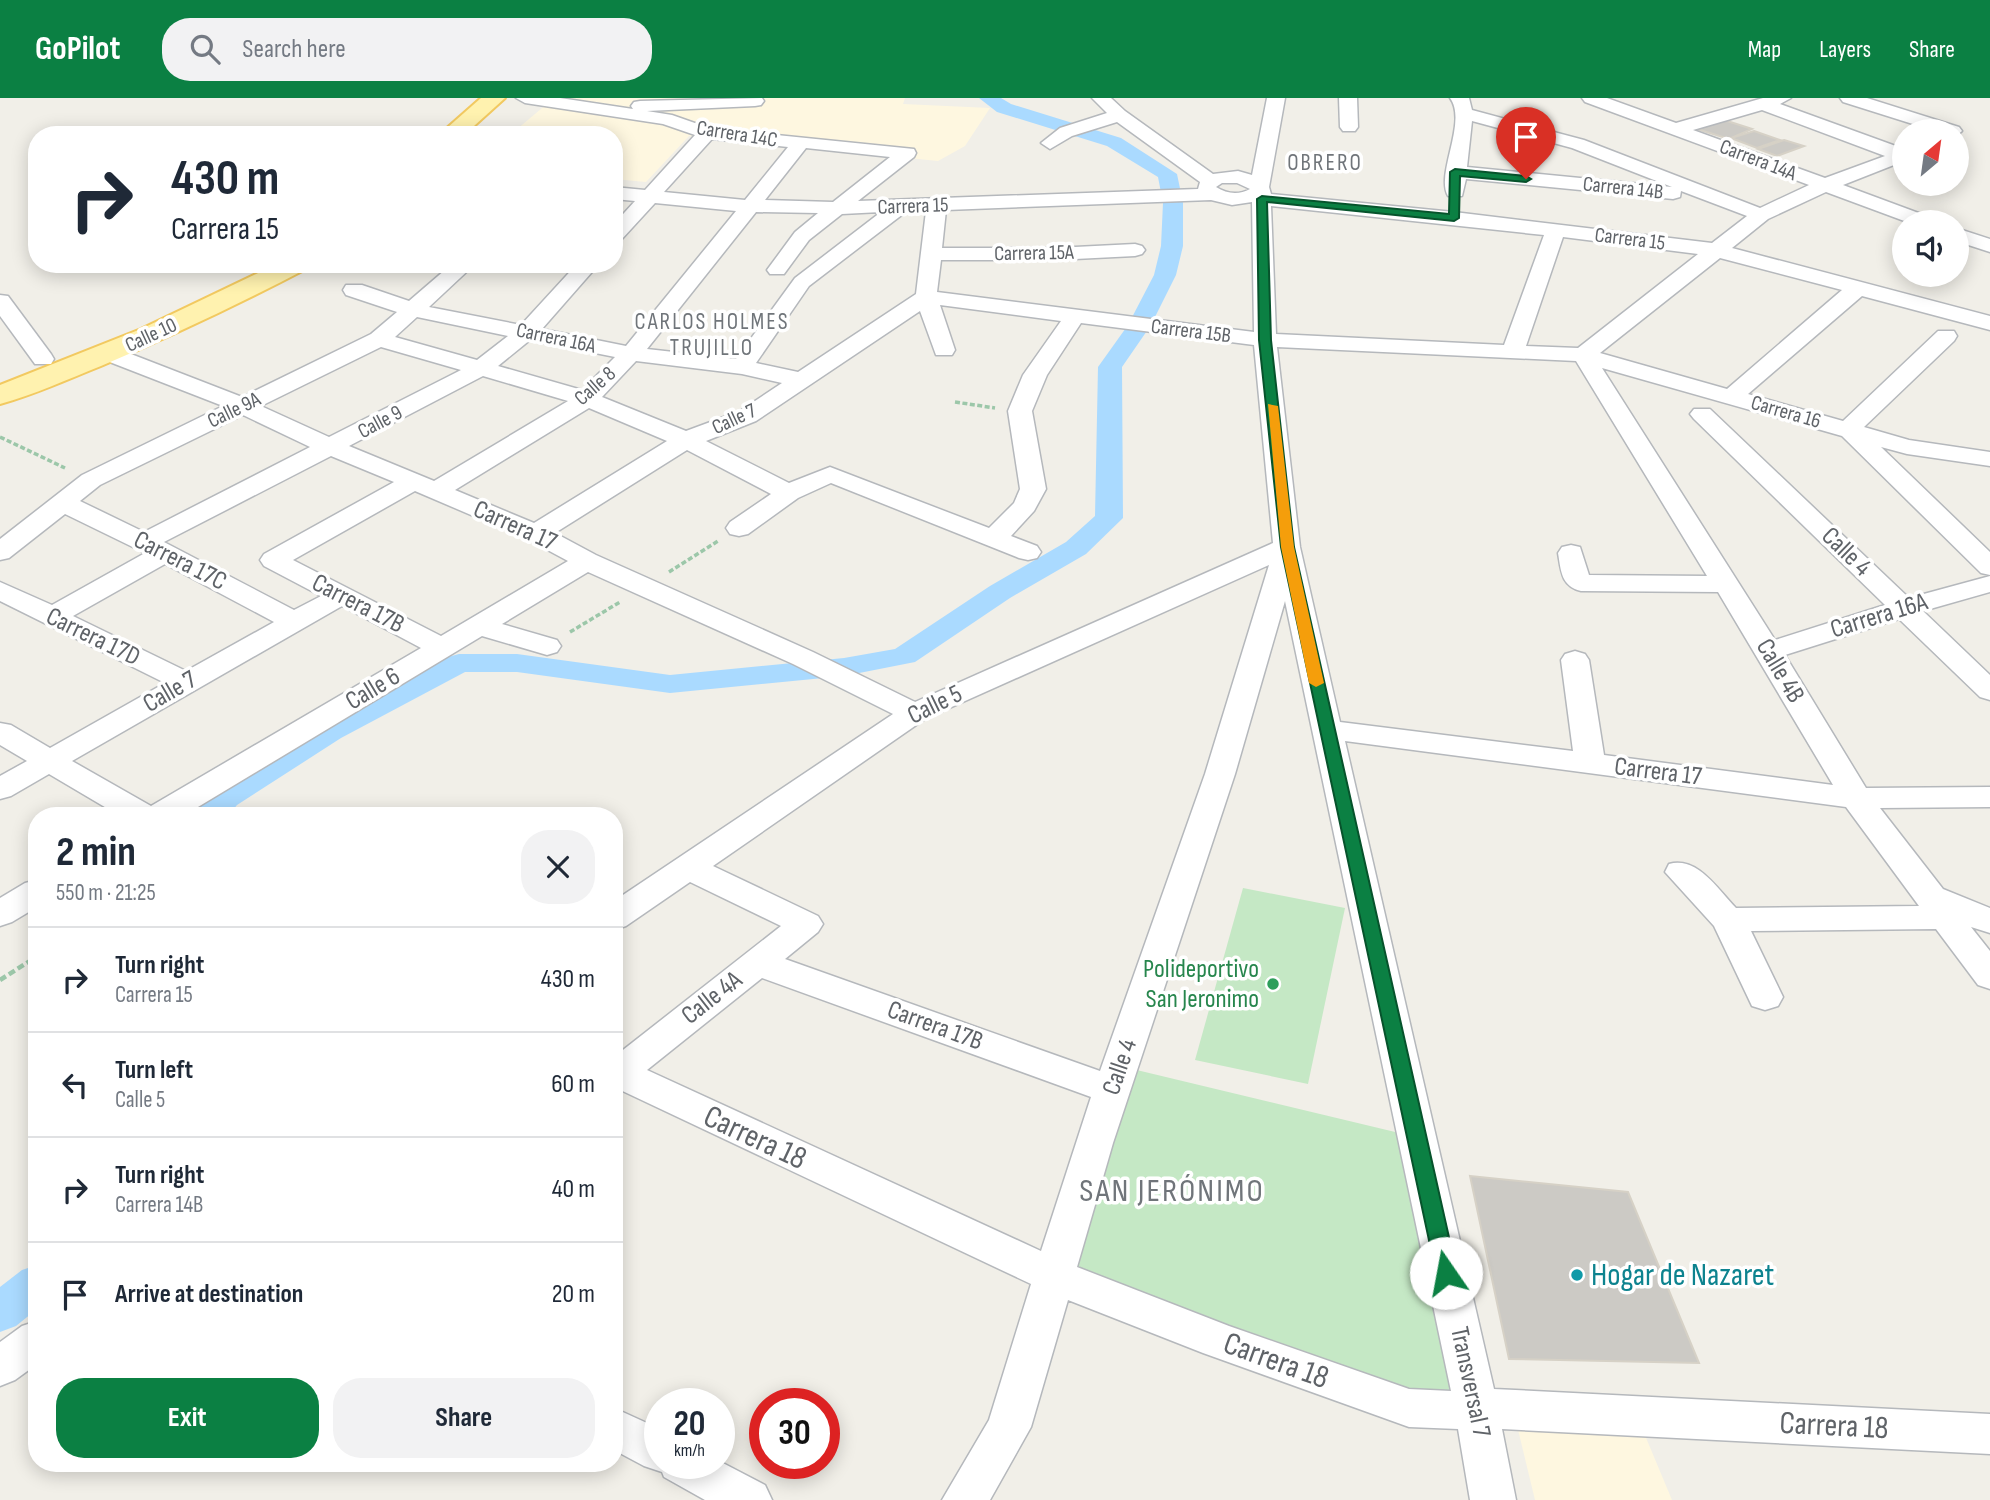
<!DOCTYPE html>
<meta charset="utf-8">
<style>
:root{--surface:#fff;--page:#f2f2f3;--text:#1f2937;--muted:#747a83;--line:#e0e1e3;--accent:#0b8043}
body{margin:0;font-family:"Sofia Sans Condensed",sans-serif;background:var(--page);color:var(--text);height:100vh;display:flex;flex-direction:column;font-size:26px;white-space:nowrap}
*{box-sizing:border-box;margin:0}
p{font-size:23px;color:var(--muted)}
.icon{flex:none;width:38px;height:38px;fill:none;stroke:currentColor;stroke-width:2;stroke-linecap:round;stroke-linejoin:round}
.map{position:relative;flex:1;overflow:hidden}
.panel{position:absolute;left:28px;top:709px;width:595px;height:665px;display:flex;flex-direction:column;background:var(--surface);border-radius:28px;box-shadow:0 4px 18px #0003}
.panel>*{flex:none}
.top-card{position:absolute;left:28px;top:28px;width:595px;height:147px;border-radius:28px;box-shadow:0 4px 18px #0003;background:#fff;color:var(--text);overflow:hidden}
.needle{width:46px;rotate:29deg}
.controls{position:absolute;left:1892px;top:21px;display:grid;gap:14px}
.controls a{display:grid;place-items:center;width:77px;height:77px;border-radius:50%;background:var(--surface);box-shadow:0 4px 18px #0003;font-size:35px}
.speed{position:absolute;left:644px;top:1290px;display:flex;gap:14px;font-size:35px;font-weight:700;text-align:center}
.speed>*{display:grid;place-content:center;width:91px;height:91px;border-radius:50%;background:var(--surface);box-shadow:0 4px 18px #0003;line-height:1}
.speed small{font-size:18px;font-weight:400}
.speed .limit{border:10px solid #d22;background:#fff;color:#111}
.pin{position:absolute;display:grid;place-items:center;width:60px;height:60px;color:#fff;margin:-72px -30px;border-radius:50% 50% 50% 0;rotate:-45deg;box-shadow:0 0 7px #0007}
.pin .icon{rotate:45deg}
.me{position:absolute;width:77px;margin:-38px;rotate:348deg;stroke-linejoin:round;filter:drop-shadow(0 0 5px #0008)}
.turn{display:flex;align-items:center;gap:24px;height:147px;padding:0 28px;font-size:32px}
.turn .icon{width:91px;height:91px;stroke-width:2.5}
.turn b{display:block;font-size:49px;line-height:60px}
.round{display:grid;place-items:center;flex:none;width:74px;height:74px;border-radius:28px;background:var(--page)}
.headline{display:flex;align-items:center;justify-content:space-between;height:119px;padding:0 28px}
h1{font-size:42px;font-weight:700;line-height:52px}
.button{display:flex;gap:14px;margin-top:auto;padding:14px 28px}
.button a{flex:1;height:80px;border-radius:28px;background:var(--accent);color:#fff;font-size:28px;font-weight:700;line-height:80px;text-align:center}
.button a+a{background:var(--page);color:var(--text)}
ul{padding:0;list-style:none}
li{display:flex;align-items:center;gap:21px;height:105px;padding:0 28px;border-top:2px solid var(--line)}
li div{flex:1}
li b{display:block;font-size:26px}
li em{font-style:normal}
header{display:flex;align-items:center;gap:42px;box-sizing:border-box;height:98px;padding:0 35px;background:var(--accent);color:#fff}
header strong{font-size:33px}
nav{display:flex;gap:38px;margin-inline-start:auto;font-size:24px}
.search{width:490px;height:63px;background:var(--page);display:flex;align-items:center;gap:18px;box-sizing:border-box;padding:0 24px;border-radius:28px;color:var(--muted);font-size:26px}
.map>svg:first-child{display:block}
</style>
<header>
<strong>GoPilot</strong>
<div class="search"><svg class="icon" aria-label="search" viewBox="0 0 24 24"><circle cx="10" cy="10" r="6"/><path d="M15 15l6 6"/></svg>Search here</div>
<nav><a>Map</a><a>Layers</a><a>Share</a></nav>
</header>
<div class="map">
<svg width="1990" height="1402" viewBox="0 0 1990 1402">
<rect width="100%" height="100%" fill="#f1efe8"/>
<g fill="#fef7e0">
<polygon points="554,0 905,0 903,6 990,10 965,48 938,63 689,38 646,84 614,81 614,37 510,37"/>
<polygon points="1514,1315 1639,1323 1672,1402 1535,1402"/>
</g>
<g fill="#c5e8c5">
<polygon points="1243,790 1345,810 1308,986 1195,962"/>
<polygon points="1120,968 1416,1039 1476,1310 1399,1307 1056,1179"/>
</g>
<g fill="none" stroke-linecap="round" stroke-linejoin="round">
<g fill="#aadaff" fill-rule="evenodd">
<polygon points="979,0 1001,0 1011,6 1121,40 1177,76 1183,105 1183,148 1176,177 1151,227 1122,269 1123,420 1086,456 1010,500 915,564 844,578 670,595 517,574 465,574 341,640 237,707 228,718 194,718 213,691 258,662 319,626 448,559 459,556 517,556 670,577 844,560 895,551 990,488 1066,444 1095,418 1098,269 1128,227 1154,177 1161,148 1163,105 1158,79 1107,48 997,14"/>
<polygon points="37,1167 37,1211 16,1228 0,1234 0,1189 22,1172"/>
</g>
</g>
<g fill="#cccac5" stroke="#d6d1c6" stroke-width="2">
<polygon points="1721,21 1752,31 1729,41 1697,31"/>
<polygon points="1754,33 1780,42 1757,50 1731,40"/>
<polygon points="1784,42 1804,48 1777,58 1758,51"/>
<polygon points="1470,1078 1628,1094 1699,1265 1509,1261"/>
</g>
<g fill="none" stroke-linecap="round" stroke-linejoin="round">
<g stroke="#b5b8bc" stroke-width="3">
<g id="minor">
<path d="M 516,0 L 560,0 L 633,11 L 631,8 L 634,4 L 640,3 L 762,0 L 764,3 L 761,7 L 755,8 L 647,13 L 672,17 L 709,30 L 914,51 L 916,55 L 914,59 L 858,103 L 1198,91 L 1200,84 L 1117,24 L 1072,38 L 1050,51 L 1041,45 L 1060,30 L 1107,15 L 1092,0 L 1111,0 L 1125,13 L 1213,76 L 1238,73 L 1252,77 L 1267,0 L 1285,0 L 1269,89 L 1271,96 L 1454,114 L 1712,145 L 1747,118 L 1681,93 L 1680,99 L 1673,101 L 1466,81 L 1462,98 L 1448,98 C 1435,76 1468,24 1450,0 L 1469,0 L 1472,12 L 1584,42 L 1760,110 L 1809,87 L 1585,4 L 1582,0 L 1607,0 L 1676,25 L 1763,0 L 1791,0 L 1780,6 L 1904,51 L 1904,63 L 1843,87 L 1932,120 L 1935,124 L 1907,124 L 1826,94 L 1768,121 L 1732,150 L 1990,218 L 1990,232 L 1862,198 L 1748,296 L 1843,323 L 1938,233 L 1954,233 L 1957,238 L 1954,243 L 1864,329 L 1909,342 L 1990,354 L 1990,368 L 1907,356 L 1881,349 L 1990,454 L 1990,477 L 1981,475 L 1842,338 L 1602,270 L 1775,542 L 1885,507 L 1694,321 L 1690,316 L 1694,311 L 1710,311 L 1909,500 L 1990,478 L 1990,494 L 1923,513 L 1990,577 L 1990,602 L 1980,599 L 1899,521 L 1785,557 L 1866,690 L 1990,689 L 1990,709 L 1880,710 L 1943,791 L 1990,810 L 1990,835 L 1971,829 L 1990,853 L 1990,891 L 1978,887 L 1936,831 L 1751,833 L 1783,899 L 1778,908 L 1765,912 L 1752,908 L 1714,828 L 1665,774 L 1669,766 C 1698,758 1718,792 1736,810 L 1919,808 L 1846,709 L 1345,643 L 1494,1291 L 1990,1316 L 1990,1356 L 1502,1331 L 1516,1402 L 1470,1402 L 1458,1331 L 1409,1329 L 1203,1255 L 1068,1202 L 1031,1329 L 990,1402 L 942,1402 L 989,1322 L 1031,1186 L 614,989 L 614,959 L 781,828 L 690,784 L 626,828 L 614,832 L 614,803 L 893,616 L 793,566 L 588,474 L 502,526 L 557,542 L 561,548 L 557,554 L 547,557 L 482,538 L 183,718 L 120,718 L 49,676 L 11,698 L 0,701 L 0,678 L 27,663 L 0,647 L 0,625 L 11,627 L 50,650 L 165,585 L 0,503 L 0,484 L 52,507 L 145,455 L 65,416 L 9,460 L 0,462 L 0,441 L 82,377 L 223,308 L 102,261 L 99,256 L 102,251 L 118,251 L 242,299 L 371,236 L 397,214 L 346,197 L 343,192 L 346,187 L 362,187 L 409,203 L 452,166 L 475,166 L 429,209 L 521,227 L 577,166 L 599,166 L 542,231 L 626,248 L 736,113 L 655,105 L 621,142 L 614,144 L 614,126 L 635,103 L 614,101 L 614,89 L 645,92 L 695,37 L 663,26 L 525,5 ZM 1762,12 L 1885,58 L 1825,80 L 1693,32 ZM 1472,23 L 1572,50 L 1672,89 L 1467,69 ZM 712,41 L 788,49 L 745,102 L 664,94 ZM 806,50 L 890,59 L 833,104 L 765,102 ZM 1222,85 L 1237,85 L 1250,91 C 1239,97 1227,96 1216,89 ZM 1211,102 L 1232,107 L 1252,104 L 1254,234 L 937,194 L 941,162 L 1055,162 L 1135,158 L 1142,156 L 1145,152 L 1142,148 L 1135,146 L 1055,150 L 942,150 L 946,112 ZM 1271,108 L 1544,137 L 1504,247 L 1276,236 ZM 907,113 L 926,113 L 916,196 L 798,274 L 756,265 L 809,188 ZM 756,114 L 818,115 L 795,134 L 767,172 L 770,176 L 784,176 L 809,142 L 842,116 L 881,114 L 795,180 L 736,261 L 647,251 ZM 1563,139 L 1698,156 L 1578,250 L 1526,248 ZM 1720,160 L 1842,192 L 1727,291 L 1600,255 ZM 940,207 L 1061,223 L 1023,277 L 1008,313 L 1020,391 L 1014,405 L 989,430 L 830,369 L 789,385 L 706,343 L 756,323 L 920,213 L 936,257 L 952,257 L 955,252 ZM 417,219 L 508,238 L 477,262 L 395,239 ZM 1081,225 L 1254,247 L 1273,445 L 915,604 L 813,554 L 596,457 L 555,435 L 687,352 L 771,396 L 730,424 L 726,430 L 730,436 L 739,438 L 748,436 L 798,400 L 831,385 L 1019,460 L 1028,462 L 1037,460 L 1041,454 L 1037,448 L 1011,438 L 1034,413 L 1046,391 L 1032,313 L 1047,277 ZM 530,242 L 615,259 L 582,292 L 498,268 ZM 381,249 L 461,272 L 329,339 L 261,308 ZM 1277,249 L 1576,263 L 1707,478 L 1589,477 L 1580,449 L 1571,447 L 1562,449 L 1558,455 C 1561,473 1561,488 1581,493 L 1718,494 L 1833,687 L 1604,657 L 1589,562 L 1585,556 L 1575,553 L 1565,556 L 1561,562 L 1573,653 L 1340,624 L 1300,449 ZM 636,263 L 742,276 L 782,285 L 740,313 L 686,333 L 602,299 ZM 483,278 L 568,303 L 434,383 L 349,348 ZM 589,310 L 667,343 L 534,425 L 455,392 ZM 243,317 L 310,349 L 144,434 L 80,403 L 100,387 ZM 331,358 L 394,384 L 264,456 L 260,462 L 264,468 L 321,498 L 294,512 L 164,444 ZM 415,393 L 527,441 L 568,463 L 441,538 L 293,462 ZM 165,466 L 274,524 L 186,573 L 73,518 ZM 1269,467 L 1205,676 L 1100,973 L 785,861 L 818,834 L 823,826 L 818,818 L 713,768 L 925,621 ZM 1285,503 L 1451,1293 L 1409,1291 L 1229,1228 L 1077,1169 L 1113,1045 L 1235,676 ZM 342,508 L 421,550 L 151,708 L 72,663 ZM 762,880 L 1091,999 L 1041,1153 L 647,972 Z"/>
<polygon points="1339,0 1357,0 1358,29 1355,33 1343,33 1340,29"/>
<polygon points="1840,0 1867,0 1959,29 1962,33 1956,38 1956,33 1935,33 1843,4"/>
<polygon points="1956,130 1990,141 1990,154 1956,143"/>
<polygon points="0,197 8,198 51,256 54,261 51,266 35,266 0,218"/>
<polygon points="37,782 37,809 12,824 0,828 0,800 25,785"/>
<polygon points="37,1223 37,1266 15,1282 0,1288 0,1244 22,1228"/>
<polygon points="614,1310 660,1331 660,1365 719,1365 719,1363 765,1387 772,1402 705,1402 664,1379 662,1374 644,1368 614,1352"/>
</g>
</g>
<g stroke="#f2c960" stroke-width="4">
<g id="major">
<polygon points="481,0 505,0 464,37 439,37"/>
<path d="M 277,166 L 310,166 L 306,171 C 239,206 171,238 101,268 C 68,281 34,297 0,306 L 0,287 L 141,231 Z"/>
</g>
</g>
<g stroke="#9cc7a9" stroke-width="3.5" stroke-dasharray="5 2.5" stroke-linecap="butt">
<polyline points="955,304 995,310"/>
<polyline points="0,339 65,370"/>
<polyline points="669,474 718,443"/>
<polyline points="570,534 620,504"/>
</g>
<polyline stroke="#9cc7a9" stroke-width="4.5" stroke-dasharray="7 3.5" stroke-linecap="butt" points="0,882 36,859"/>
<use href="#minor" fill="#fff" fill-rule="evenodd"/>
<use href="#major" fill="#fff2af" fill-rule="evenodd"/>
</g>
<polygon fill="#0b8043" stroke="#07532c" stroke-width="2" points="1455,71 1526,78 1531,81 1526,84 1460,78 1459,120 1454,123 1267,104 1271,242 1294,449 1457,1175 1454,1181 1446,1183 1439,1181 1436,1175 1281,449 1259,242 1257,101 1262,98 1449,116 1450,74"/>
<polygon fill="#f59e0b" points="1268,306 1278,308 1294,449 1324,585 1316,589 1309,585 1281,449"/>
<circle fill="#2e9e5b" stroke="#fff" stroke-width="2.5" cx="1273" cy="886" r="7"/>
<circle fill="#0f9aa8" stroke="#fff" stroke-width="2.5" cx="1577" cy="1177" r="7"/>
<g text-anchor="middle" dominant-baseline="central" stroke-width="7" stroke-linejoin="round" paint-order="stroke">
<g font-size="21" fill="#5f6368" stroke="#fff">
<text transform="translate(737 36) rotate(9)">Carrera 14C</text>
<text transform="translate(1758 62) rotate(21)">Carrera 14A</text>
<text transform="translate(1623 90) rotate(6)">Carrera 14B</text>
<text transform="translate(913 108) rotate(-2)">Carrera 15</text>
<text transform="translate(1630 141) rotate(7)">Carrera 15</text>
<text transform="translate(1034 155) rotate(-1)">Carrera 15A</text>
<text transform="translate(1191 233) rotate(7)">Carrera 15B</text>
<text transform="translate(151 237) rotate(-25)">Calle 10</text>
<text transform="translate(556 240) rotate(12)">Carrera 16A</text>
<text transform="translate(595 288) rotate(-41)">Calle 8</text>
<text transform="translate(234 312) rotate(-26)">Calle 9A</text>
<text transform="translate(1786 314) rotate(16)">Carrera 16</text>
<text transform="translate(734 321) rotate(-25)">Calle 7</text>
<text transform="translate(380 324) rotate(-28)">Calle 9</text>
</g>
<g font-size="23" letter-spacing="2" fill="#70757a" stroke="#fff">
<text x="1325" y="65">OBRERO</text>
<text x="712" y="224">CARLOS HOLMES<tspan x="712" dy="26">TRUJILLO</tspan></text>
</g>
<g font-size="26" fill="#5f6368" stroke="#fff">
<text transform="translate(515 428) rotate(24)">Carrera 17</text>
<text transform="translate(1846 454) rotate(44)">Calle 4</text>
<text transform="translate(180 463) rotate(27)">Carrera 17C</text>
<text transform="translate(358 506) rotate(27)">Carrera 17B</text>
<text transform="translate(1879 518) rotate(-17)">Carrera 16A</text>
<text transform="translate(93 539) rotate(26)">Carrera 17D</text>
<text transform="translate(1780 573) rotate(59)">Calle 4B</text>
<text transform="translate(373 591) rotate(-31)">Calle 6</text>
<text transform="translate(170 594) rotate(-30)">Calle 7</text>
<text transform="translate(935 607) rotate(-26)">Calle 5</text>
<text transform="translate(1658 674) rotate(7)">Carrera 17</text>
<text transform="translate(712 900) rotate(-38)">Calle 4A</text>
<text transform="translate(935 928) rotate(20)">Carrera 17B</text>
<text transform="translate(1120 969) rotate(-71)">Calle 4</text>
<text transform="translate(1470 1284) rotate(78)">Transversal 7</text>
</g>
<g font-size="26" fill="#27864d" stroke="#fff" text-anchor="end">
<text x="1259" y="871">Polideportivo<tspan x="1259" dy="30">San Jeronimo</tspan></text>
</g>
<g font-size="32" fill="#5f6368" stroke="#fff">
<text transform="translate(755 1040) rotate(25)">Carrera 18</text>
<text transform="translate(1276 1263) rotate(20)">Carrera 18</text>
<text transform="translate(1834 1328) rotate(3)">Carrera 18</text>
</g>
<g font-size="32" fill="#0d838f" stroke="#fff" text-anchor="start">
<text x="1591" y="1177">Hogar de Nazaret</text>
</g>
<g font-size="33" letter-spacing="2" fill="#70757a" stroke="#fff">
<text x="1172" y="1093">SAN JERÓNIMO</text>
</g>
</g>
</svg>
<div class="controls">
<a><svg class="needle" viewBox="-14 -14 28 28"><path d="M0-13l5 13h-10z" fill="#e53935"/><path d="M0 13l5-13h-10z" fill="#747a83"/></svg></a>
<a><svg class="icon" aria-label="sound" viewBox="0 0 24 24"><path d="M4 9h4l5-4v14l-5-4H4zM17 9q2 3 0 6"/></svg></a>
</div>
<div class="speed"><div>20<small>km/h</small></div><div class="limit">30</div></div>
<div class="pin" style="left:1526px;top:81px;background:#d93025"><svg class="icon" aria-label="arrive" viewBox="0 0 24 24"><path d="M6 21V4h12l-3 4 3 4H6"/></svg></div>
<svg class="me" style="left:1446px;top:1175px" viewBox="-20 -20 40 40"><circle r="19" fill="#fff"/><path d="M0-13L10 11 0 6-10 11z" fill="#0b8043"/></svg>
<div class="top-card">
<div class="turn"><svg class="icon" aria-label="right" viewBox="0 0 24 24"><path d="M7 20v-9h11M14 6l5 5-5 5"/></svg><div><b>430 m</b>Carrera 15</div></div>
</div>
<section class="panel">
<div class="headline"><div><h1>2 min</h1><p>550 m · 21:25</p></div><a class="round"><svg class="icon" aria-label="close" viewBox="0 0 24 24"><path d="M6 6l12 12M18 6L6 18"/></svg></a></div>
<ul>
<li><svg class="icon" aria-label="right" viewBox="0 0 24 24"><path d="M7 20v-9h11M14 6l5 5-5 5"/></svg><div><b>Turn right</b><p>Carrera 15</p></div><em>430 m</em></li>
<li><svg class="icon" aria-label="left" viewBox="0 0 24 24"><path d="M17 20v-9H6M10 6l-5 5 5 5"/></svg><div><b>Turn left</b><p>Calle 5</p></div><em>60 m</em></li>
<li><svg class="icon" aria-label="right" viewBox="0 0 24 24"><path d="M7 20v-9h11M14 6l5 5-5 5"/></svg><div><b>Turn right</b><p>Carrera 14B</p></div><em>40 m</em></li>
<li><svg class="icon" aria-label="arrive" viewBox="0 0 24 24"><path d="M6 21V4h12l-3 4 3 4H6"/></svg><div><b>Arrive at destination</b></div><em>20 m</em></li>
</ul>
<div class="button"><a>Exit</a><a>Share</a></div>
</section>
</div>
